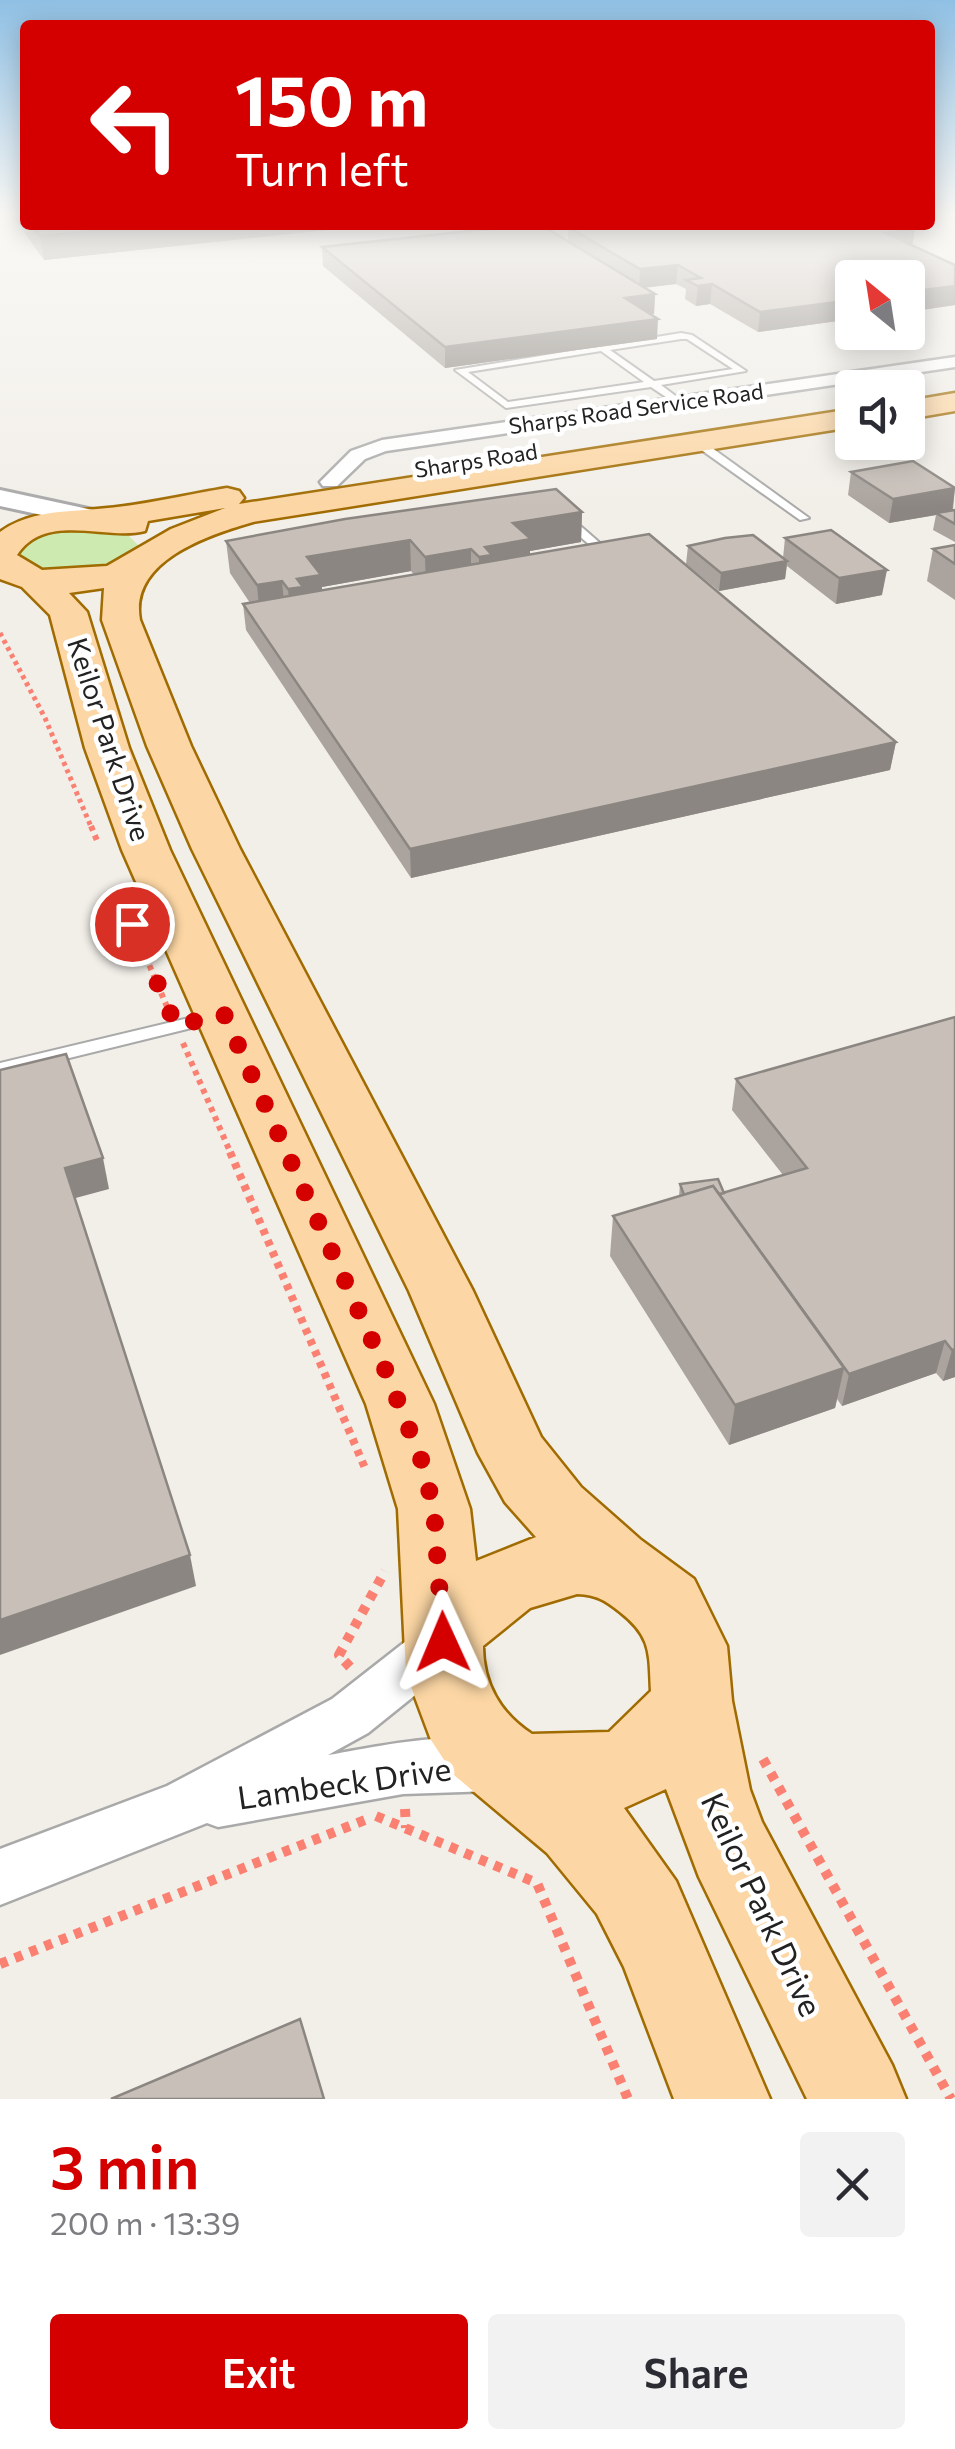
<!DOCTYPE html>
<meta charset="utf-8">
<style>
:root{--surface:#fff;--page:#f2f2f3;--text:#2b2b33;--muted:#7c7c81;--accent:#d40000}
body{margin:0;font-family:Commissioner,sans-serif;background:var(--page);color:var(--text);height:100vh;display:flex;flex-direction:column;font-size:38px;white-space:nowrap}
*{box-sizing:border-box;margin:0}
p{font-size:32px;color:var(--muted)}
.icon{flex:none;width:55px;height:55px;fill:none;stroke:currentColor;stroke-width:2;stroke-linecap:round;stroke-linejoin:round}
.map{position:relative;height:2099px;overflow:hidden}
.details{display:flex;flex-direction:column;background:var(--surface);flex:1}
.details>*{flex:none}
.hud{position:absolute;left:20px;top:20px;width:915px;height:210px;border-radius:10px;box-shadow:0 5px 25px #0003;background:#d40000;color:#fff;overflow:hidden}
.needle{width:65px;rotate:330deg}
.controls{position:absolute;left:835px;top:260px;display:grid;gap:20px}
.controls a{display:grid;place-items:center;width:90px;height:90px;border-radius:10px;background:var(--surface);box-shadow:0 5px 25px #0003;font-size:50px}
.pin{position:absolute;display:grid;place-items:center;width:85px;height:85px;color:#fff;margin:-42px;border:5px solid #fff;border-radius:50%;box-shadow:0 2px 10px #0007}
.me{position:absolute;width:110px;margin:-55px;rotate:359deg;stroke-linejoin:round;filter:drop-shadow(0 0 8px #0008)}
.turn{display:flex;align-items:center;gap:35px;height:210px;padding:0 50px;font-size:45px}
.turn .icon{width:130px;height:130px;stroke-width:2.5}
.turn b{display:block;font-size:70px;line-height:85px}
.round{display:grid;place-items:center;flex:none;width:105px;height:105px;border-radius:10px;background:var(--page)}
.headline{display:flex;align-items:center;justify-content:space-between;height:170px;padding:0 50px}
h1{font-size:60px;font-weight:600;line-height:75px;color:var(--accent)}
.button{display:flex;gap:20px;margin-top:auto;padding:20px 50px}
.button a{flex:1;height:115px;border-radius:10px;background:var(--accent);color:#fff;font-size:40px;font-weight:600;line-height:115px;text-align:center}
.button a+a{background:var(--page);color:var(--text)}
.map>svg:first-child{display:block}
</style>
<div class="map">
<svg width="955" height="2099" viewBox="0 0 955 2099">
<rect width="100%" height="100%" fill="#f2efe9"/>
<path fill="#cdebb0" d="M 71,527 L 125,532 L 139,546 C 128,572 79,576 53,574 C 42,573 28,564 17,558 L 18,551 L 37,536 Z"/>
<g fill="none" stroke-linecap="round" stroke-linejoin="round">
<g stroke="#a9a9a9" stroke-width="4">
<g id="service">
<path d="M 681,333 L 692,335 L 746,371 L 661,385 L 681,400 L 681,404 L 678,405 L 651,387 L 506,408 L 455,370 ZM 681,339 L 687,339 L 733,369 L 654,381 L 610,350 ZM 601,351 L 644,382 L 508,402 L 468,372 Z"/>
<polygon points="693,440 701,440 809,518 800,520 693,444"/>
<polygon points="561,516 569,516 608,550 608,554 600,554 561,520"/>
<polygon points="218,1011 227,1016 224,1020 0,1075 0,1063"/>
</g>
</g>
<g stroke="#a9a9a9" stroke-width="5">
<g id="minor">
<polygon points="955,357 955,367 386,451 365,459 337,486 323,486 320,482 351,451 382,440"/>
<path d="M 442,1620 L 460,1627 L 467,1643 L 460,1659 L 368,1733 L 328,1755 C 381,1746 461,1727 511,1747 L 518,1765 L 511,1783 L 492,1791 L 403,1794 L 218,1827 L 207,1823 L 0,1905 L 0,1849 L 167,1786 L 332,1699 L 424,1627 Z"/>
</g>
</g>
<g stroke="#a9a9a9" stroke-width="6">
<polygon id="tertiary" points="0,490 102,512 106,518 93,526 0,506"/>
</g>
<g stroke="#a06b00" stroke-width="5">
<g id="primary">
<polygon points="955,393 955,411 908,419 908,401"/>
<path d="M 852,409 L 852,427 L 253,522 C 208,535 129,561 140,620 L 191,746 L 240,849 L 473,1291 L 541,1437 L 581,1487 L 641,1540 L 694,1579 L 727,1646 L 732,1701 L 750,1790 L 762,1822 L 892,2065 L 906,2099 L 807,2099 L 699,1877 L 666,1789 L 624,1808 L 676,1881 L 770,2099 L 674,2099 L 624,1967 L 597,1914 L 547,1853 L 454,1775 L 431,1740 L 406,1673 L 398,1509 L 366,1404 L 122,850 L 85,748 L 50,615 L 22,587 L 0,579 L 0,532 C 29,511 63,512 97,509 C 140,506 184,495 227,488 L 239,491 L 244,498 L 239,504 ZM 225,508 L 171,529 L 107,566 L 42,570 L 17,555 C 46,511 106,541 145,531 L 148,521 ZM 104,588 L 102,620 L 147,746 L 192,849 L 409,1291 L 478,1453 L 505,1502 L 536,1537 L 476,1561 L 470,1509 L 434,1404 L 170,850 L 129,748 L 87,612 L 69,593 ZM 577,1594 C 597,1595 605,1600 620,1612 C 652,1637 649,1653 651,1691 L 609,1732 L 532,1734 C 501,1714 483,1684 483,1646 L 530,1608 Z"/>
</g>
</g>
<polyline stroke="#fa8072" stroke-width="5" stroke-dasharray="4 4" stroke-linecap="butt" points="0,633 45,718 92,829"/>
<g stroke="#fa8072" stroke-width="6" stroke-dasharray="5 5" stroke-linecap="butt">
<polyline points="91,826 98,843"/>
<polyline points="122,901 168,1009"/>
<polyline points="183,1043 231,1154"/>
</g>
<polyline stroke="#fa8072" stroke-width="8" stroke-dasharray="6 6" stroke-linecap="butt" points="230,1152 365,1468"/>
<g stroke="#fa8072" stroke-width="10" stroke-dasharray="8 8" stroke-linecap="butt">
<polyline points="350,1667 339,1655 385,1571"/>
<polyline points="763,1759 951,2099"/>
<polyline points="405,1809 406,1828"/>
<polyline points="376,1816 537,1883 628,2099"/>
<polyline points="0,1964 365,1820"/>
</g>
<use href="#service" fill="#fff" fill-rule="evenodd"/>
<use href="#minor" fill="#fff" fill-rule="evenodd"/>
<use href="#tertiary" fill="#fff" fill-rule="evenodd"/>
<use href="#primary" fill="#fcd6a4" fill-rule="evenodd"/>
</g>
<g fill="#aba49e" fill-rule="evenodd">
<polygon points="11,214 25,214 25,225 374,225 44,260"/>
<polygon points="568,227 915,229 912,245 955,265 955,305 908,312 852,278 852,319 758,332 710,304 696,306 685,299 686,289 676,284 645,288 655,294 654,314 651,314 657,339 445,368 323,266 322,247 568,241"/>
<polygon points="851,472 955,487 953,510 955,510 955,542 933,530 936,515 889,523 848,495"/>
<path d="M 582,512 L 581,542 L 530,551 L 530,555 L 896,742 L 890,770 L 411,878 L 246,630 L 243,604 L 250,603 L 230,573 L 226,541 ZM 411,571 L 414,575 L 322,590 L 322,587 Z"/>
<polygon points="785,538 882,595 836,604 787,566 785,579 719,591 686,564 688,546 783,558"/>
<polygon points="955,545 955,600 927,581 933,549"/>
<polygon points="955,1017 955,1377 943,1381 936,1373 842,1406 837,1399 835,1408 729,1445 610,1256 613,1216 679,1196 680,1184 724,1193 783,1175 732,1110 736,1079"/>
</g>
<g fill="#8b8681">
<polygon points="153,225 374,225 44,260 40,236"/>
<polygon points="915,229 912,248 885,233"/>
<polygon points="678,265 676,284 639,288 640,269"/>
<polygon points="712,284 710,304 696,306 698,286"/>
<polygon points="955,286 955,305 908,312 908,292"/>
<polygon points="655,294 654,314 624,318 625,298"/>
<polygon points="852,300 852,319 758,332 760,312"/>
<polygon points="658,319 657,339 445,368 445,347"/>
<polygon points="955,488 952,512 936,513 936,515 889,523 893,499"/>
<polygon points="582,512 581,542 530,551 530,571 479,589 479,557 485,547 513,523"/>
<polygon points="410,540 411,571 322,587 323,607 291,622 288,589 297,579 307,557"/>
<polygon points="471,549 471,581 426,589 425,557"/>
<polygon points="787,561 785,579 719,591 721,573"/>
<polygon points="887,570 882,595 836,604 839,578"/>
<polygon points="282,581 285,614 260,618 257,585"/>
<polygon points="896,742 890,770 411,878 410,849"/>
<polygon points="103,1158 109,1189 72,1199 65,1168"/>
<polygon points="945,1341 936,1373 842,1406 849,1374"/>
<polygon points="955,1349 955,1377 943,1381 952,1350"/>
<polygon points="844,1368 835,1408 729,1445 735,1405"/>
<polygon points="190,1555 196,1586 0,1655 0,1620"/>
</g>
<g fill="#c7bfb8" stroke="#8b8681" stroke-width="2.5">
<polygon points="32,225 153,225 40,236"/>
<polygon points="525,225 541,225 655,294 625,298 658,319 445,347 322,247"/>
<polygon points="582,225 905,225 915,229 885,233 955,265 955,286 908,292 908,278 852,278 852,300 760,312 712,284 698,286 686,280 701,278 678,265 640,269 568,227"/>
<polygon points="913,461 955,488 893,499 851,472"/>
<polygon points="556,489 582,512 513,523 531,539 485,547 492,555 479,557 471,549 425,557 410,540 307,557 321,575 297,579 303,587 288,589 282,581 257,585 226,541 345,519"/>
<polygon points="955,510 955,524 936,513"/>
<polygon points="831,530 887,570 839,578 785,538"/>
<polygon points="649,534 896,742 410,849 243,604"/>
<polygon points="753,535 787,561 721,573 688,546 725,538"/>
<polygon points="955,545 955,564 933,549"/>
<polygon points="955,1017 955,1349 952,1350 945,1341 849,1374 719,1194 807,1168 736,1079"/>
<polygon points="66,1054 103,1158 65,1168 190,1555 0,1620 0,1070"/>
<polygon points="718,1179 724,1193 719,1194 713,1186 684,1195 680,1184"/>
<polygon points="713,1186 844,1368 735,1405 613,1216"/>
<polygon points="300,2019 324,2099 111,2099"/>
</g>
<linearGradient id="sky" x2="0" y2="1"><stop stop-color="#8fc0e4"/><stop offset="0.42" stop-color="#f9f8f5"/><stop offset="1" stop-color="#f9f8f5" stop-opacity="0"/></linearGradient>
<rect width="955" height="508" fill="url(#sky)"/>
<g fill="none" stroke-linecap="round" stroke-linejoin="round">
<polyline stroke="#d40000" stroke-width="18" stroke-dasharray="0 32.4" points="132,924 176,1026 224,1014 385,1369 421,1459 434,1509 443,1642"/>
</g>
<g text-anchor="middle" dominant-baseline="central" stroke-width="9" stroke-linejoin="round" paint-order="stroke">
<g font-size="22" fill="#222" stroke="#fff">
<text transform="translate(636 408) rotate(-8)">Sharps Road Service Road</text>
<text transform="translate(476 460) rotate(-9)">Sharps Road</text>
</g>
<g font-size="28" fill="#222" stroke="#fff">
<text transform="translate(110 739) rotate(72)">Keilor Park Drive</text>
</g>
<g font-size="32" fill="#222" stroke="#fff">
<text transform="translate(344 1782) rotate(-8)">Lambeck Drive</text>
<text transform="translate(763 1904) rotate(65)">Keilor Park Drive</text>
</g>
</g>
</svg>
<div class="controls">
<a><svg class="needle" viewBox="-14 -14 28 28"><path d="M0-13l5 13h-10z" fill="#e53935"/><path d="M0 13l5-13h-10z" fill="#7c7c81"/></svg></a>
<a><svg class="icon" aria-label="sound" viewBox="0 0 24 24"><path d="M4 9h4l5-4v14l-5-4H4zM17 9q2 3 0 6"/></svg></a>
</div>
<div class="pin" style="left:132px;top:924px;background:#d93025"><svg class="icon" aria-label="arrive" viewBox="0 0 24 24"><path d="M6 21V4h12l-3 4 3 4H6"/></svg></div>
<svg class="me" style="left:443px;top:1642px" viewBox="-20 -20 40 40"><path d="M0-17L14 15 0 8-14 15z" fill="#d40000" stroke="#fff" stroke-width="4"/></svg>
<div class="hud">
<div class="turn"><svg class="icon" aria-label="left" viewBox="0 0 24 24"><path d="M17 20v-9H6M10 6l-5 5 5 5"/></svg><div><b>150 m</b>Turn left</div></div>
</div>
</div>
<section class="details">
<div class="headline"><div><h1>3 min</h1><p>200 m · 13:39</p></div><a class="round"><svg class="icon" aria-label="close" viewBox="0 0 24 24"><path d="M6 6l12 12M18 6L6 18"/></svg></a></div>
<div class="button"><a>Exit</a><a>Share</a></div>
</section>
